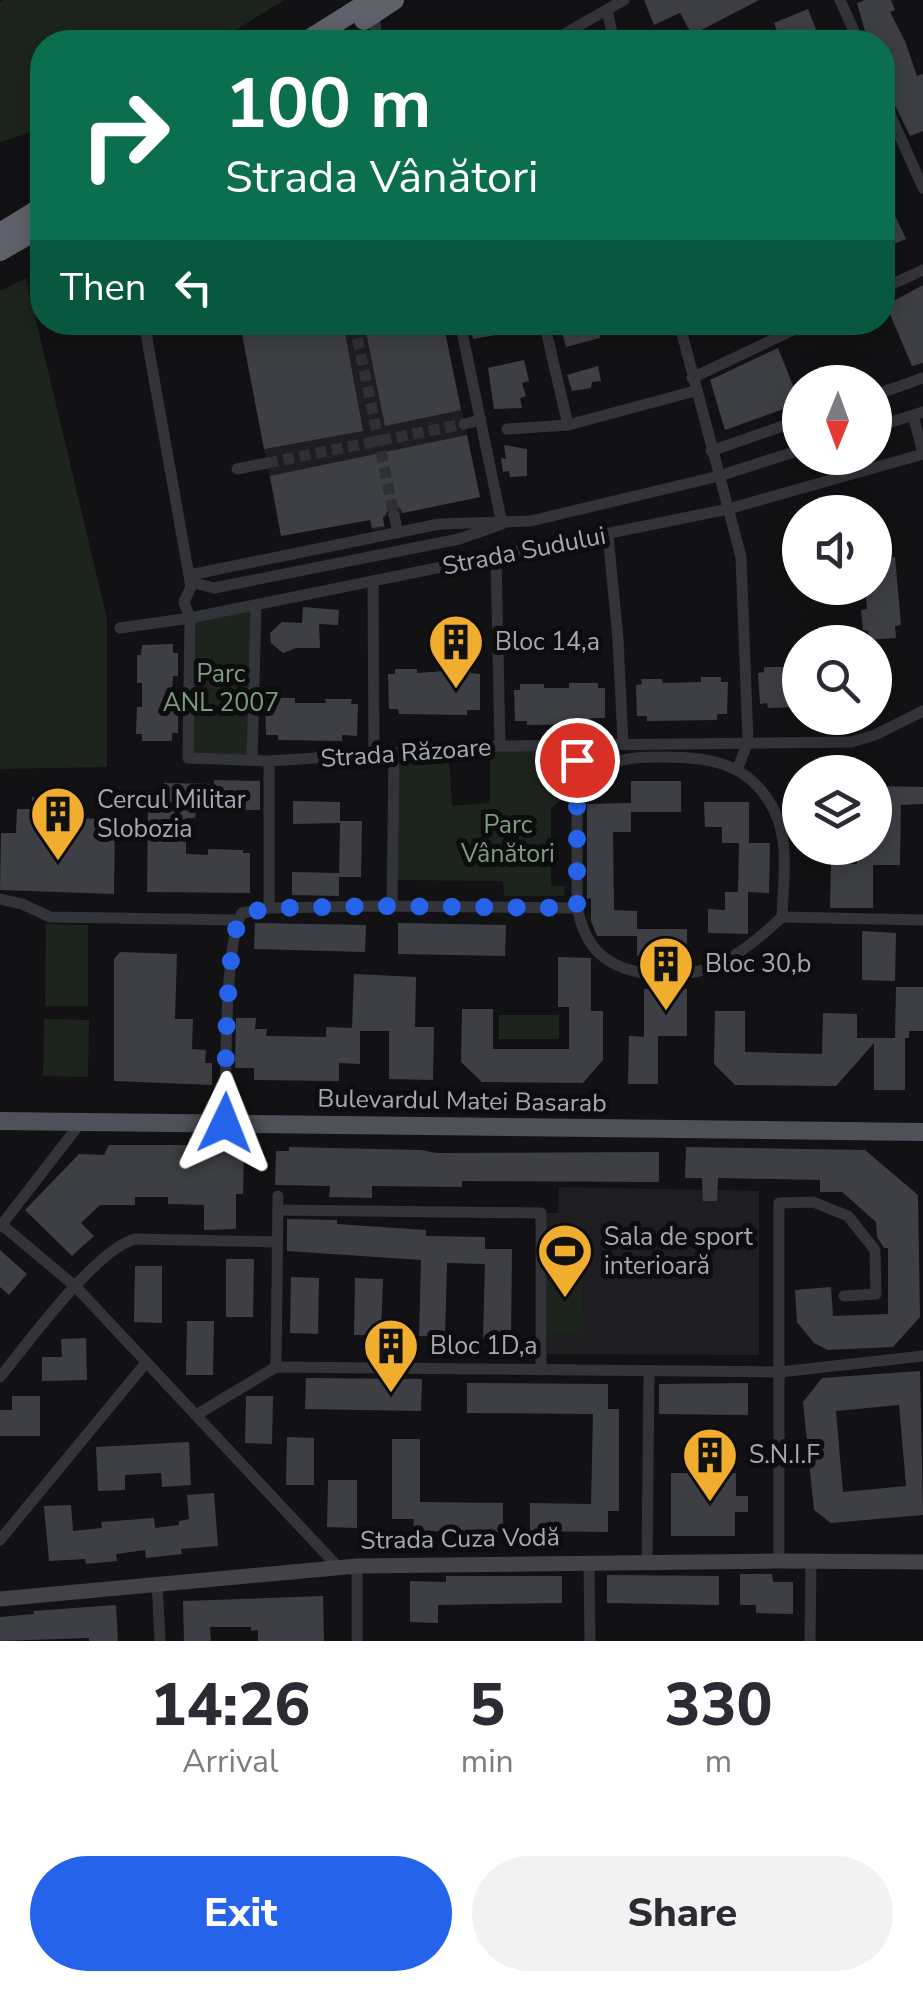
<!DOCTYPE html>
<meta charset="utf-8">
<style>
:root{--surface:#fff;--page:#f2f2f3;--text:#2b2b33;--muted:#7c7c81;--accent:#2563eb}
body{margin:0;font-family:"Nunito Sans",sans-serif;background:var(--page);color:var(--text);height:100vh;display:flex;flex-direction:column;font-size:38px;white-space:nowrap}
*{box-sizing:border-box;margin:0}
p{font-size:32px;color:var(--muted)}
.icon{flex:none;width:55px;height:55px;fill:none;stroke:currentColor;stroke-width:2;stroke-linecap:round;stroke-linejoin:round}
.map{position:relative;height:1641px;overflow:hidden}
.side{display:flex;flex-direction:column;background:var(--surface);flex:1}
.side>*{flex:none}
.banner{position:absolute;left:30px;top:30px;width:865px;height:305px;border-radius:40px;box-shadow:0 5px 25px #0003;background:#0b6e4f;color:#fff;overflow:hidden}
.needle{width:65px;rotate:181deg}
.fabs{position:absolute;left:782px;top:365px;display:grid;gap:20px}
.fabs a{display:grid;place-items:center;width:110px;height:110px;border-radius:50%;background:var(--surface);box-shadow:0 5px 25px #0003;font-size:50px}
.pin{position:absolute;display:grid;place-items:center;width:85px;height:85px;color:#fff;margin:-42px;border:5px solid #fff;border-radius:50%;box-shadow:0 2px 10px #0007}
.me{position:absolute;width:110px;margin:-55px;rotate:2deg;stroke-linejoin:round;filter:drop-shadow(0 0 8px #0008)}
.turn{display:flex;align-items:center;gap:35px;height:210px;padding:0 30px;font-size:45px}
.turn .icon{width:130px;height:130px;stroke-width:2.5}
.turn b{display:block;font-size:70px;line-height:85px}
.then{display:flex;align-items:center;height:95px;padding:0 30px;background:#0003;gap:20px;font-size:38px}
.eta{display:flex;justify-content:space-evenly;align-items:center;height:170px;text-align:center}
.eta b{font-size:60px;font-weight:800;line-height:70px}
.cta{display:flex;gap:20px;margin-top:auto;padding:20px 30px}
.cta a{flex:1;height:115px;border-radius:60px;background:var(--accent);color:#fff;font-size:40px;font-weight:800;line-height:115px;text-align:center}
.cta a+a{background:var(--page);color:var(--text)}
.map>svg:first-child{display:block}
</style>
<div class="map">
<svg width="923" height="1641" viewBox="0 0 923 1641">
<rect width="100%" height="100%" fill="#121214"/>
<g fill="#1e1e21">
<polygon points="303,323 443,323 480,497 383,517 385,528 373,531 370,520 281,536 242,334"/>
<polygon points="559,1187 759,1191 759,1355 547,1354 546,1213 558,1213"/>
</g>
<g fill="#1d241d">
<polygon points="3,0 284,0 216,42 42,42 42,129 0,142 0,2"/>
<polygon points="26,278 107,619 107,767 0,769 0,291"/>
<polygon points="256,605 252,760 188,758 190,618"/>
<polygon points="568,748 566,796 551,808 551,886 565,886 564,896 504,896 503,881 397,880 397,757 449,754 452,806 490,803 490,752"/>
<polygon points="46,924 88,925 88,1006 45,1006"/>
<rect x="499" y="1015" width="60" height="24"/>
<polygon points="44,1019 89,1020 88,1077 43,1076"/>
<polygon points="547,1251 582,1251 583,1335 547,1334"/>
</g>
<g fill="#3e3f44" fill-rule="evenodd">
<polygon points="644,0 759,0 692,35 680,13 654,25"/>
<polygon points="865,0 891,0 895,10 890,12 905,41 917,76 923,74 923,131 910,136 886,87 882,42 868,42 857,3"/>
<polygon points="808,9 821,42 781,42 774,23"/>
<polygon points="882,188 906,239 882,249"/>
<polygon points="923,285 923,363 912,366 886,305"/>
<polygon points="303,322 343,322 363,431 264,449 242,334"/>
<polygon points="364,322 443,322 461,410 385,426"/>
<polygon points="470,322 534,322 535,328 473,339"/>
<polygon points="571,322 597,322 600,338 566,347 560,324"/>
<polygon points="778,348 800,403 725,430 710,380"/>
<polygon points="524,360 529,381 522,383 526,396 520,398 522,408 494,409 488,368"/>
<polygon points="598,366 601,381 592,382 591,388 572,391 567,375"/>
<polygon points="467,435 480,497 403,513 398,506 391,506 383,518 384,526 372,528 370,520 281,536 270,476"/>
<polygon points="504,445 527,449 527,476 510,477 509,471 503,472 501,458 506,459"/>
<polygon points="888,546 889,558 895,557 901,625 895,626 896,638 869,640 868,631 863,630 861,610 867,609 865,588 875,588 875,548"/>
<polygon points="303,607 339,610 338,625 319,624 320,648 296,648 283,653 271,643 270,633 282,622 302,623"/>
<polygon points="173,644 173,653 178,653 178,676 173,676 172,695 173,713 178,713 178,733 172,733 172,741 142,741 142,734 136,734 137,707 142,707 142,683 137,683 137,655 141,655 142,645"/>
<polygon points="764,667 784,667 784,672 800,671 800,701 795,702 796,707 768,708 767,703 760,704 758,673 764,672"/>
<polygon points="395,669 417,669 417,673 471,669 471,673 480,674 480,710 467,710 467,715 399,714 398,709 389,709 388,674 395,674"/>
<polygon points="701,677 721,677 721,682 728,682 727,714 717,714 717,720 647,721 647,716 637,716 636,685 642,684 641,679 662,679 663,683 701,682"/>
<polygon points="569,683 598,683 598,688 605,688 605,718 591,718 591,724 527,725 527,721 515,721 514,690 520,690 520,684 544,684 544,688 569,688"/>
<polygon points="271,698 295,698 295,703 326,703 325,699 352,699 351,704 358,704 357,736 342,735 342,741 278,740 278,735 266,735 265,703 272,703"/>
<polygon points="214,780 260,781 260,810 214,809 214,812 196,812 195,818 186,818 186,854 208,855 208,849 243,850 243,853 250,853 250,893 147,892 148,805 164,805 164,783 214,784"/>
<rect x="631" y="781" width="50" height="31"/>
<polygon points="875,786 923,787 923,804 901,805 900,865 873,865 873,908 830,908 831,863 857,864 857,848 875,848"/>
<polygon points="32,797 47,797 47,818 115,819 114,894 0,890 1,833 16,833 17,809 32,809"/>
<polygon points="293,801 340,802 340,821 362,821 361,877 339,877 340,823 293,824"/>
<polygon points="704,802 749,802 749,843 770,843 769,893 748,892 748,934 708,933 708,909 725,910 725,892 738,892 739,843 722,843 722,827 705,827"/>
<polygon points="631,803 631,832 613,832 614,910 637,911 637,936 597,936 591,921 591,898 587,899 587,804"/>
<polygon points="292,872 339,873 339,896 292,895"/>
<polygon points="255,923 366,925 365,952 254,949"/>
<polygon points="398,923 506,925 505,956 398,954"/>
<polygon points="637,929 687,929 687,957 637,956"/>
<polygon points="862,931 896,933 895,981 862,980"/>
<polygon points="120,952 177,954 175,1019 193,1019 192,1049 206,1050 205,1063 212,1063 212,1085 114,1081 114,959"/>
<polygon points="558,957 591,958 591,1011 603,1011 603,1060 583,1083 482,1082 461,1062 462,1009 493,1009 493,1049 569,1049 569,1007 558,1007"/>
<polygon points="354,974 416,977 415,1027 434,1027 433,1080 389,1079 389,1031 360,1031 360,1064 339,1063 339,1081 254,1080 254,1068 235,1068 236,1018 256,1018 255,1029 267,1029 266,1036 326,1037 326,1027 352,1028"/>
<polygon points="896,987 923,987 923,1031 909,1031 909,1038 905,1038 905,1090 874,1090 874,1043 836,1086 735,1085 714,1064 715,1011 745,1011 745,1052 822,1054 823,1013 857,1014 857,1038 895,1038"/>
<polygon points="644,989 687,989 687,1036 658,1036 658,1084 628,1084 629,1036 644,1037"/>
<polygon points="189,1138 219,1138 219,1152 244,1152 243,1194 236,1194 236,1229 204,1230 204,1205 168,1204 168,1197 135,1197 135,1205 100,1205 81,1223 94,1236 72,1256 25,1210 79,1154 104,1155 109,1145 189,1145"/>
<polygon points="289,1147 421,1150 437,1153 659,1152 659,1182 462,1181 462,1187 372,1186 372,1198 329,1197 330,1186 275,1185 276,1151 289,1151"/>
<polygon points="686,1147 865,1150 918,1195 920,1317 893,1347 828,1350 814,1343 797,1322 795,1290 831,1287 833,1316 888,1314 888,1248 884,1248 877,1237 876,1222 842,1192 820,1192 820,1180 718,1178 717,1201 703,1201 702,1178 685,1178"/>
<polygon points="287,1219 337,1220 337,1224 426,1230 426,1236 485,1237 485,1249 512,1249 511,1339 483,1338 485,1264 447,1263 445,1337 419,1336 421,1260 287,1251"/>
<polygon points="0,1250 27,1274 9,1295 0,1287"/>
<polygon points="226,1259 254,1259 253,1317 226,1317"/>
<polygon points="135,1266 162,1266 162,1323 134,1322"/>
<polygon points="291,1277 319,1278 318,1334 290,1333"/>
<polygon points="355,1278 383,1279 381,1335 354,1335"/>
<polygon points="187,1321 214,1321 213,1375 186,1375"/>
<polygon points="86,1338 87,1380 42,1381 42,1357 62,1357 61,1339"/>
<path d="M 920,1371 L 923,1515 L 831,1523 L 814,1510 L 803,1402 L 822,1378 ZM 899,1405 L 906,1486 L 843,1492 L 836,1411 Z"/>
<polygon points="306,1378 422,1379 421,1411 305,1409"/>
<polygon points="467,1383 608,1384 608,1409 619,1409 619,1511 608,1511 608,1532 530,1531 530,1503 591,1504 593,1414 467,1413"/>
<polygon points="748,1383 748,1415 659,1414 659,1384"/>
<polygon points="12,1396 40,1396 40,1436 0,1436 0,1410 12,1410"/>
<polygon points="246,1396 273,1396 272,1444 245,1443"/>
<polygon points="287,1437 314,1438 314,1485 286,1485"/>
<polygon points="392,1439 420,1439 420,1502 503,1503 503,1532 413,1531 414,1519 392,1519"/>
<polygon points="189,1442 191,1485 162,1487 161,1473 125,1475 125,1490 98,1491 96,1447"/>
<polygon points="671,1473 736,1473 736,1496 748,1496 748,1512 735,1512 735,1536 671,1536"/>
<polygon points="328,1480 357,1480 357,1528 327,1527"/>
<polygon points="214,1493 218,1546 181,1549 182,1554 146,1558 145,1550 116,1554 117,1561 86,1564 85,1559 49,1561 44,1506 71,1505 73,1531 102,1528 101,1522 154,1518 155,1528 179,1525 179,1521 189,1519 187,1495"/>
<polygon points="740,1574 772,1574 773,1582 793,1582 793,1614 756,1613 756,1605 740,1605"/>
<polygon points="607,1575 719,1576 719,1605 607,1603"/>
<polygon points="446,1576 562,1576 562,1603 438,1605 438,1623 410,1622 410,1581 446,1582"/>
<polygon points="323,1596 324,1641 258,1641 258,1630 251,1631 251,1627 210,1627 211,1641 184,1641 183,1601"/>
<polygon points="116,1605 118,1641 89,1641 89,1638 0,1641 0,1617 34,1614 33,1611"/>
</g>
<g fill="none" stroke-linecap="round" stroke-linejoin="round">
<g stroke="#2f3034" stroke-width="11" stroke-dasharray="11 5.5" stroke-linecap="butt">
<polyline points="354,322 394,515"/>
<polyline points="267,463 464,424"/>
</g>
<g stroke="#333439" stroke-width="11">
<polyline points="840,0 859,42"/>
<polyline points="607,10 614,42"/>
<polyline points="374,13 377,42"/>
<polyline points="338,36 349,42"/>
<polyline points="550,42 624,0"/>
<polyline points="882,96 923,188"/>
<polyline points="882,289 923,270"/>
<polyline points="144,322 191,587 184,602 190,618 188,758 269,761 500,746 851,742 875,735 923,711"/>
<polyline points="460,322 502,524"/>
<polyline points="544,322 568,425"/>
<polyline points="679,322 741,557 748,741 738,768"/>
<polyline points="692,378 810,322"/>
<polyline points="875,395 923,378"/>
<polyline points="913,415 923,453"/>
<polyline points="464,424 481,420"/>
<polyline points="875,427 923,412"/>
<polyline points="507,429 568,425 695,391"/>
<polyline points="711,451 800,420"/>
<polyline points="237,469 267,463"/>
<polyline points="394,515 398,533"/>
<polyline points="608,535 618,639 623,743"/>
<polyline points="496,556 500,746"/>
<polyline points="190,575 439,524 531,521 719,476 800,450"/>
<polyline points="190,575 194,583 214,588 459,539 499,525"/>
<polyline points="373,581 374,756"/>
<polyline points="120,628 190,618 728,509 923,454"/>
<path d="M 577,745 L 577,908 C 581,923 585,938 596,950 C 623,980 686,980 720,964 C 743,952 764,934 782,917 C 783,882 790,842 774,810 C 750,763 711,757 663,757 C 623,757 600,759 578,796"/>
<polyline points="252,760 256,605"/>
<polyline points="0,899 22,904 50,917 237,920"/>
<polyline points="392,907 394,755"/>
<polyline points="269,908 269,761"/>
<polyline points="782,917 923,920"/>
<path d="M 225,1123 C 226,1082 224,942 242,913 L 269,908 L 381,906 L 577,908"/>
<polyline points="278,1210 541,1213 541,1370"/>
<polyline points="2,1225 76,1287 338,1567"/>
<polyline points="0,1227 82,1121"/>
<polyline points="276,1367 278,1196"/>
<path d="M 0,1377 C 28,1343 96,1249 135,1239 L 277,1242"/>
<polyline points="196,1415 276,1367 780,1372 923,1356"/>
<polyline points="0,1540 145,1364"/>
<polyline points="779,1561 779,1203 813,1202 848,1216 875,1250 876,1294 844,1296"/>
<polyline points="589,1562 590,1641"/>
<polyline points="647,1562 649,1372"/>
<polyline points="157,1582 160,1641"/>
<polyline points="357,1641 357,1566"/>
<polyline points="810,1641 811,1561"/>
</g>
<polyline stroke="#414349" stroke-width="15" points="0,1599 357,1566 779,1561 923,1562"/>
<polyline stroke="#4f5158" stroke-width="18" points="0,1121 923,1132"/>
<g stroke="#5f626a" stroke-width="20">
<polyline points="364,20 394,0"/>
<polyline points="305,42 372,0"/>
<polyline points="0,233 42,207"/>
<polyline points="0,251 42,227"/>
</g>
</g>
<g fill="none" stroke-linecap="round" stroke-linejoin="round">
<path stroke="#2563eb" stroke-width="18" stroke-dasharray="0 32.4" d="M 225,1123 C 226,1082 224,942 242,914 L 269,908 L 382,906 L 577,908 L 577,760"/>
</g>
<defs>
<g id="building-pin" transform="scale(2.875)"><path d="M0 17L-7.5 6A9.5 9.5 0 1 1 7.5 6Z" fill="#f0ad2e" stroke="#0d0d0f"/><path d="M-4-6H4V6H1V3H-1V6H-4ZM-2.5-4.3h1.7v1.8h-1.7ZM.8-4.3h1.7v1.8H.8ZM-2.5-1h1.7V.8h-1.7ZM.8-1h1.7V.8H.8Z" fill="#111"/></g>
<g id="stadium-pin" transform="scale(2.875)"><path d="M0 17L-7.5 6A9.5 9.5 0 1 1 7.5 6Z" fill="#f0ad2e" stroke="#0d0d0f"/><path d="M0-5a6.5 5 0 1 0 0 10a6.5 5 0 1 0 0-10ZM-3.5-1.8h7v3.6h-7Z" fill="#111"/></g>
</defs>
<g fill-rule="evenodd">
<use href="#building-pin" x="456" y="642"/>
<use href="#building-pin" x="58" y="814"/>
<use href="#building-pin" x="666" y="964"/>
<use href="#stadium-pin" x="565" y="1251"/>
<use href="#building-pin" x="391" y="1346"/>
<use href="#building-pin" x="710" y="1455"/>
</g>
<g text-anchor="middle" dominant-baseline="central" stroke-width="10" stroke-linejoin="round" paint-order="stroke">
<g font-size="25" fill="#a4a9b4" stroke="#0d0d0f">
<text transform="translate(524 551) rotate(-11)">Strada Sudului</text>
<text transform="translate(406 753) rotate(-4)">Strada Răzoare</text>
<text transform="translate(462 1101) rotate(1)">Bulevardul Matei Basarab</text>
<text transform="translate(460 1539) rotate(-1)">Strada Cuza Vodă</text>
</g>
<g font-size="25" fill="#a4a9b4" stroke="#0d0d0f" text-anchor="start">
<text x="495" y="642">Bloc 14,a</text>
<text x="97" y="800">Cercul Militar<tspan x="97" dy="29">Slobozia</tspan></text>
<text x="705" y="964">Bloc 30,b</text>
<text x="604" y="1237">Sala de sport<tspan x="604" dy="29">interioară</tspan></text>
<text x="430" y="1346">Bloc 1D,a</text>
<text x="749" y="1455">S.N.I.F</text>
</g>
<g font-size="25" fill="#7b9f7d" stroke="#0d0d0f">
<text x="221" y="674">Parc<tspan x="221" dy="29">ANL 2007</tspan></text>
<text x="508" y="825">Parc<tspan x="508" dy="29">Vânători</tspan></text>
</g>
</g>
</svg>
<div class="fabs">
<a><svg class="needle" viewBox="-14 -14 28 28"><path d="M0-13l5 13h-10z" fill="#e53935"/><path d="M0 13l5-13h-10z" fill="#7c7c81"/></svg></a>
<a><svg class="icon" aria-label="sound" viewBox="0 0 24 24"><path d="M4 9h4l5-4v14l-5-4H4zM17 9q2 3 0 6"/></svg></a>
<a><svg class="icon" aria-label="search" viewBox="0 0 24 24"><circle cx="10" cy="10" r="6"/><path d="M15 15l6 6"/></svg></a>
<a><svg class="icon" aria-label="layers" viewBox="0 0 24 24"><path d="M12 4l9 5-9 5-9-5zM3 14l9 5 9-5"/></svg></a>
</div>
<div class="pin" style="left:577px;top:760px;background:#d93025"><svg class="icon" aria-label="arrive" viewBox="0 0 24 24"><path d="M6 21V4h12l-3 4 3 4H6"/></svg></div>
<svg class="me" style="left:225px;top:1123px" viewBox="-20 -20 40 40"><path d="M0-17L14 15 0 8-14 15z" fill="#2563eb" stroke="#fff" stroke-width="4"/></svg>
<div class="banner">
<div class="turn"><svg class="icon" aria-label="right" viewBox="0 0 24 24"><path d="M7 20v-9h11M14 6l5 5-5 5"/></svg><div><b>100 m</b>Strada Vânători</div></div>
<div class="then">Then<svg class="icon" aria-label="left" viewBox="0 0 24 24"><path d="M17 20v-9H6M10 6l-5 5 5 5"/></svg></div>
</div>
</div>
<section class="side">
<div class="eta">
<div><b>14:26</b><p>Arrival</p></div>
<div><b>5</b><p>min</p></div>
<div><b>330</b><p>m</p></div>
</div>
<div class="cta"><a>Exit</a><a>Share</a></div>
</section>
